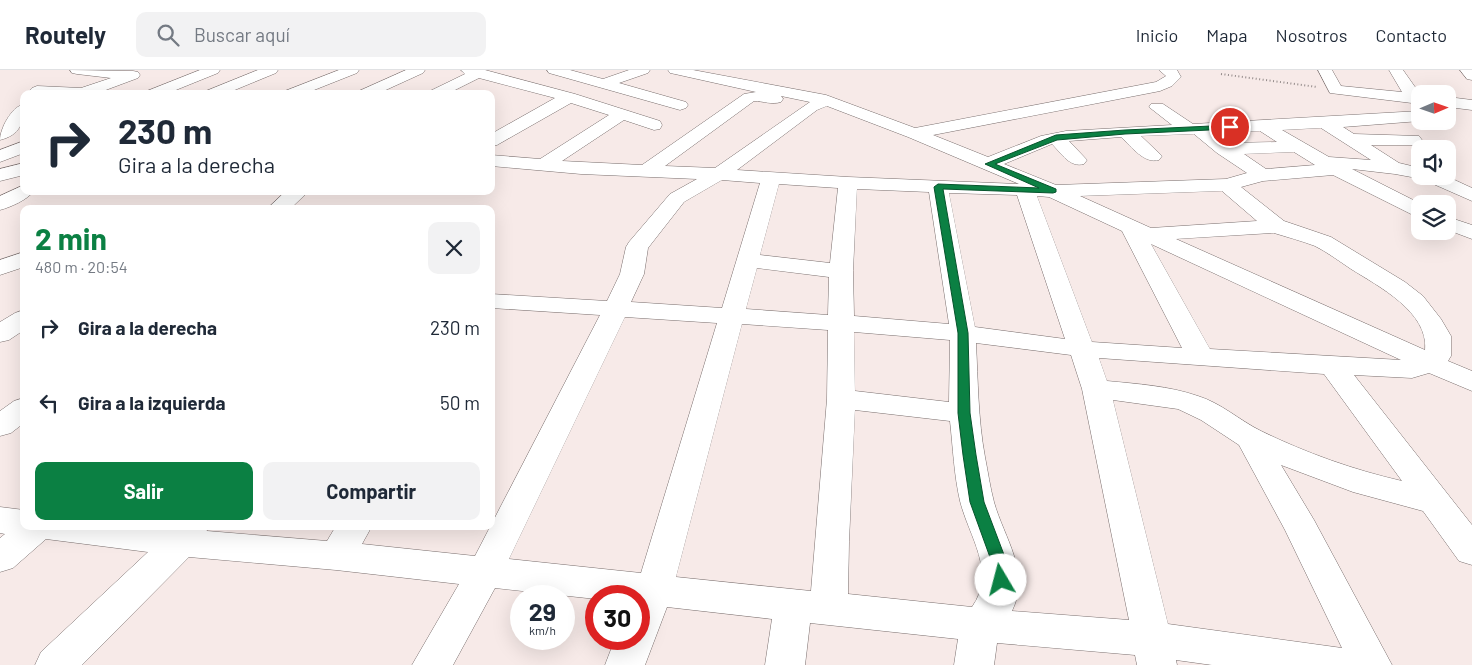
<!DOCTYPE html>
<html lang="es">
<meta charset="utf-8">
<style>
:root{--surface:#fff;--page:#f2f2f3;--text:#1f2937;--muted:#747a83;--line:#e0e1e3;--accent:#0b8043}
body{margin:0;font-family:Barlow,sans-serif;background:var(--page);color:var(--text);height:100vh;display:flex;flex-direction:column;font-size:19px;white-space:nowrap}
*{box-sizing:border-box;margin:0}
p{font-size:16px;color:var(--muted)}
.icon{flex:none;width:28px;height:28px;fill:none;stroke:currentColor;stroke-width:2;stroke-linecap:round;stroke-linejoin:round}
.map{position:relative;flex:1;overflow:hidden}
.details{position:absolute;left:20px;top:135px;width:475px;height:325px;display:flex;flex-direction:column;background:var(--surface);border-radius:10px;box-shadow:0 5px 20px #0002}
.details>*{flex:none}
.top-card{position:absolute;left:20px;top:20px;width:475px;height:105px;border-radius:10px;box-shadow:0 5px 20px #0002;background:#fff;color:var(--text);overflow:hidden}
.needle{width:32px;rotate:88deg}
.fabs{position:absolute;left:1411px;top:15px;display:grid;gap:10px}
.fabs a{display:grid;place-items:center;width:45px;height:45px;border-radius:10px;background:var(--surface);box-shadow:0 5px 20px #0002;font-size:25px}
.speed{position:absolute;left:510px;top:515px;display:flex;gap:10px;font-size:25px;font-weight:700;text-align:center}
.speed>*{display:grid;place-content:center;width:65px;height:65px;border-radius:50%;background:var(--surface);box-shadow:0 5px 20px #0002;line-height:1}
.speed small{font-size:12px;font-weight:400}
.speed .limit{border:8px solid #d22;background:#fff;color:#111}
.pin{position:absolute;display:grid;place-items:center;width:42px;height:42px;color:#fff;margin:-21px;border:2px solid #fff;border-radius:50%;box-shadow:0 1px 5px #0007}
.me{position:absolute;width:55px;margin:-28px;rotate:352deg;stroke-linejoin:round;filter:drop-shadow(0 0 4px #0008)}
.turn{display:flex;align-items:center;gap:18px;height:105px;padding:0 15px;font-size:22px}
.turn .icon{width:65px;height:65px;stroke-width:2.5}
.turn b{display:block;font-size:35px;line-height:42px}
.round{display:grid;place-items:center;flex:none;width:52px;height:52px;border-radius:10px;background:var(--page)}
.summary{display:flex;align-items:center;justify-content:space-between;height:85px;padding:0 15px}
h1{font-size:30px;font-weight:700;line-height:38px;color:var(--accent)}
.cta{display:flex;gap:10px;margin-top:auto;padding:10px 15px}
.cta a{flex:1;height:58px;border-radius:10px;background:var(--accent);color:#fff;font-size:20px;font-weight:700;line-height:58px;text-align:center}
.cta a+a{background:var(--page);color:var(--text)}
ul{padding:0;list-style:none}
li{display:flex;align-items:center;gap:15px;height:75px;padding:0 15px}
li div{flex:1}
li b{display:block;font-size:19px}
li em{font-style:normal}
header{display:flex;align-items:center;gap:30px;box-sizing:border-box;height:70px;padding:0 25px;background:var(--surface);border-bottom:1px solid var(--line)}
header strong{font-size:24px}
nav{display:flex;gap:28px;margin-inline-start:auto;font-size:18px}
.search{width:350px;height:45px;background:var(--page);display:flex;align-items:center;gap:12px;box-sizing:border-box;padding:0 18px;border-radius:10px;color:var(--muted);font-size:19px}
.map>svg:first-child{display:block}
</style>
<header>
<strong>Routely</strong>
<div class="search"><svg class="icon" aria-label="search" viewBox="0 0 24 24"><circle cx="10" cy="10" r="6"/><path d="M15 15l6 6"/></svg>Buscar aquí</div>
<nav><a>Inicio</a><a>Mapa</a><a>Nosotros</a><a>Contacto</a></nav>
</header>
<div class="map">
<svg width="1472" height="595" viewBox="0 0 1472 595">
<rect width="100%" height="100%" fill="#f7eae8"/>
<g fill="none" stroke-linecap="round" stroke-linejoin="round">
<g stroke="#796e6d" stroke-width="1">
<g id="minor">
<polygon points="70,0 133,1 138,2 140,5 138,8 95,24 31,24 29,21 32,18 37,16 81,18 111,8 77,4 72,3"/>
<polygon points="200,0 220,0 218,3 166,24 144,24 147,21"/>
<polygon points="258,0 278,0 276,3 225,24 203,24 206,21"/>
<polygon points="339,0 359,0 357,3 304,24 282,24 285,21"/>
<polygon points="406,0 425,0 423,3 377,24 356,24 359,21"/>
<path d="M 461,0 L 485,0 L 575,24 L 660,51 L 662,55 L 660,59 L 654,60 L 624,50 L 562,91 L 642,95 L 744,24 L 756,22 L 675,4 L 670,3 L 668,0 L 693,0 L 826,25 L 915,58 L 1156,12 L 1166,6 L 1159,0 L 1177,0 L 1181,7 L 1172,16 L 1160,21 L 933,65 L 988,87 L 1041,66 L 1066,61 L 1172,55 L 1149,37 L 1151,34 L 1163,34 L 1193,54 L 1420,41 L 1420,51 L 1343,57 L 1354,64 L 1419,66 L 1422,70 L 1419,74 L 1413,75 L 1371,75 L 1399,93 L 1420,98 L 1420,106 L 1446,106 L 1472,118 L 1472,131 L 1422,109 L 1395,104 L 1352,99 L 1421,134 L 1420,147 L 1413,145 L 1333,105 L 1263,111 L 1241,117 L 1284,151 L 1331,167 L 1405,212 L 1423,226 L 1441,249 L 1451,266 L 1451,286 L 1448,291 L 1472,301 L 1472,321 L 1429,303 L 1412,308 L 1354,305 L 1472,455 L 1472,495 L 1459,491 L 1423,441 L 1353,422 L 1281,395 L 1314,450 L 1392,595 L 1212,595 L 1176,590 L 1177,595 L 1137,595 L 1135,585 L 997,573 L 994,595 L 954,595 L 958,569 L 810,553 L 805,595 L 765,595 L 772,549 L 667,537 L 645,595 L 605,595 L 615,569 L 639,569 L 639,526 L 596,526 L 596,529 L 495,518 L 453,595 L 412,595 L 459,514 L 336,500 L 189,487 L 82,595 L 35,595 L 41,582 L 148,482 L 46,469 L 13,498 L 0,502 L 0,468 L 5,464 L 0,463 L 0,437 L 24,440 L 24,456 L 159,456 L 174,458 L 176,456 L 205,456 L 207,461 L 327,471 L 336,456 L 372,456 L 362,474 L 475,486 L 600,245 L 491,238 L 491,224 L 607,231 L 620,204 L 626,177 L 629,172 L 670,124 L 697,109 L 581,104 L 491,96 L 491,85 L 540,89 L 609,45 L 571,33 L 497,75 L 491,76 L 491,64 L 555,28 L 479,8 L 447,24 L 427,24 L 430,21 L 465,4 ZM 781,26 L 810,32 L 715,98 L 665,96 L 754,31 C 763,31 772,35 781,32 L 783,29 ZM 827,36 L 908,67 L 1019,114 L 848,107 L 737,100 L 817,40 ZM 1321,58 L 1371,90 L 1329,87 L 1282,60 ZM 1260,61 L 1277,72 L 1230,73 L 1215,63 ZM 1194,64 L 1217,83 L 1247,103 L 1226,109 L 1056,115 L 1004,94 L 1052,74 C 1062,84 1070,98 1084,94 L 1087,90 L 1069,71 L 1121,67 C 1132,77 1144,94 1159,90 L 1162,86 L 1141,66 ZM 1294,82 L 1315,95 L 1266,99 L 1244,84 ZM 722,110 L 760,113 L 722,238 L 631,232 L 644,204 L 648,178 L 684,132 ZM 779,114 L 838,118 L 830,193 L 760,185 ZM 857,119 L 929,122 L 949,254 L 854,246 L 853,201 ZM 1222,121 L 1257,151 L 1151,158 L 1080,126 ZM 949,123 L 1017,125 L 1065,269 L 975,257 ZM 1037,126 L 1049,127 L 1122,161 L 1182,278 L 1092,272 ZM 1274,163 C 1287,167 1302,171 1315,176 C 1327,182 1339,191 1351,199 C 1378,216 1429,242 1425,280 L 1176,169 ZM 1151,174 L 1401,290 L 1210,279 ZM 757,198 L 829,207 L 828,245 L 746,239 ZM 625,247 L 717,253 L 641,503 L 509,489 ZM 742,254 L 828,260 L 827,329 L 811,521 L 676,507 ZM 854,262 L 950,270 L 949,332 L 855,321 ZM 976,273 L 1071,285 L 1082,319 L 1129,550 L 1012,541 C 1031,502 1004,468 994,432 C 990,417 988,402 985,387 C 978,349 978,311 976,273 ZM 1099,288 L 1324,304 L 1402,411 C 1354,400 1306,383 1261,361 C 1239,350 1221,333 1198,326 C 1169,316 1138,314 1107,311 ZM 1113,330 L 1178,339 L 1201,350 L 1239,375 L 1285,460 L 1342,578 L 1168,554 ZM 855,340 L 950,351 C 953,378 954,405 960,431 C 969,467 997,502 972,537 L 848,524 L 849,472 Z"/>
<polygon points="547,0 570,0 603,9 629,0 650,0 648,3 619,13 686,32 688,35 686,38 680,40 549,3"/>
<polygon points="1318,0 1332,0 1341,16 1402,22 1389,0 1403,0 1420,24 1420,34 1330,23"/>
<polygon points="1460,0 1472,0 1472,10 1467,9"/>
<polygon points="1448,27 1472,30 1472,40 1448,37"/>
<path d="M 24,34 C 24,53 20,65 0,70 C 0,59 11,37 24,34 Z"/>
<polygon points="24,71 24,83 0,92 0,80"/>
<polygon points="24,93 24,105 0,111 0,99"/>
<path d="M 24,115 L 24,121 L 34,121 C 27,130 11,137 0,140 L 0,126 Z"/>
<polygon points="286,121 309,121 290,139 267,139"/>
<polygon points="1448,147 1472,155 1472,169 1448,160"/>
<polygon points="24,182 24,197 0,205 0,190"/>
<polygon points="24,240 24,260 9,270 0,272 0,252 15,243"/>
<polygon points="24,328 24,353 11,363 0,366 0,341 14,331"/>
</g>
</g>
<polyline stroke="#948b8a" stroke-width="2" stroke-dasharray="1 2.5" stroke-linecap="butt" points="1221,4 1317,17"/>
<use href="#minor" fill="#fff" fill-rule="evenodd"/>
</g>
<polygon fill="#0b8043" stroke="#07532c" points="1233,55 1233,58 1230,59 1125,64 1057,70 995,94 1056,119 1056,122 1053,123 943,119 968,263 970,343 976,385 984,432 1006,490 1008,510 1006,514 1001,516 995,514 991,490 970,432 963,385 958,343 958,263 934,117 938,114 1039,118 985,94 1056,65 1125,60"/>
</svg>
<div class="fabs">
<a><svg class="needle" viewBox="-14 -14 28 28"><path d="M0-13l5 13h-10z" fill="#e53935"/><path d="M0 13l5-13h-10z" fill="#747a83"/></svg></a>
<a><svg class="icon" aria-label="sound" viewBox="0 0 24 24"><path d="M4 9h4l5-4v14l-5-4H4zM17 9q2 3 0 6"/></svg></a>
<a><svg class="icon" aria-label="layers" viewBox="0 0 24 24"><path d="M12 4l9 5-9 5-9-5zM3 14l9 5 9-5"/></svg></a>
</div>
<div class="speed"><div>29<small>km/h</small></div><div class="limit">30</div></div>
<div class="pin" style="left:1230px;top:57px;background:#d93025"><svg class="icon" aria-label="arrive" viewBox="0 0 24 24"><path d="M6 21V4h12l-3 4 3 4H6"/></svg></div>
<svg class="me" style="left:1001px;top:510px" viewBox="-20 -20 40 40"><circle r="19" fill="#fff"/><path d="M0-13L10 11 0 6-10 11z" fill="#0b8043"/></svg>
<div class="top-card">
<div class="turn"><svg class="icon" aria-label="right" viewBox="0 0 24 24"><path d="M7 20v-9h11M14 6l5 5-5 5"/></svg><div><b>230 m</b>Gira a la derecha</div></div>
</div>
<section class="details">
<div class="summary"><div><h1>2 min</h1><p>480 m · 20:54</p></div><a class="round"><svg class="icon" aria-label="close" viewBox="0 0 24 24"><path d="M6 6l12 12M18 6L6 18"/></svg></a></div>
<ul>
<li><svg class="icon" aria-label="right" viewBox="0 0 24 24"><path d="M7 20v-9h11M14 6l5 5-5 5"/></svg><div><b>Gira a la derecha</b></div><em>230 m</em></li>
<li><svg class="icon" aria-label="left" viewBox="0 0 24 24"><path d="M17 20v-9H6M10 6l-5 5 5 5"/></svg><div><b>Gira a la izquierda</b></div><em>50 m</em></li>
</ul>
<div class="cta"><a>Salir</a><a>Compartir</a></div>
</section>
</div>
